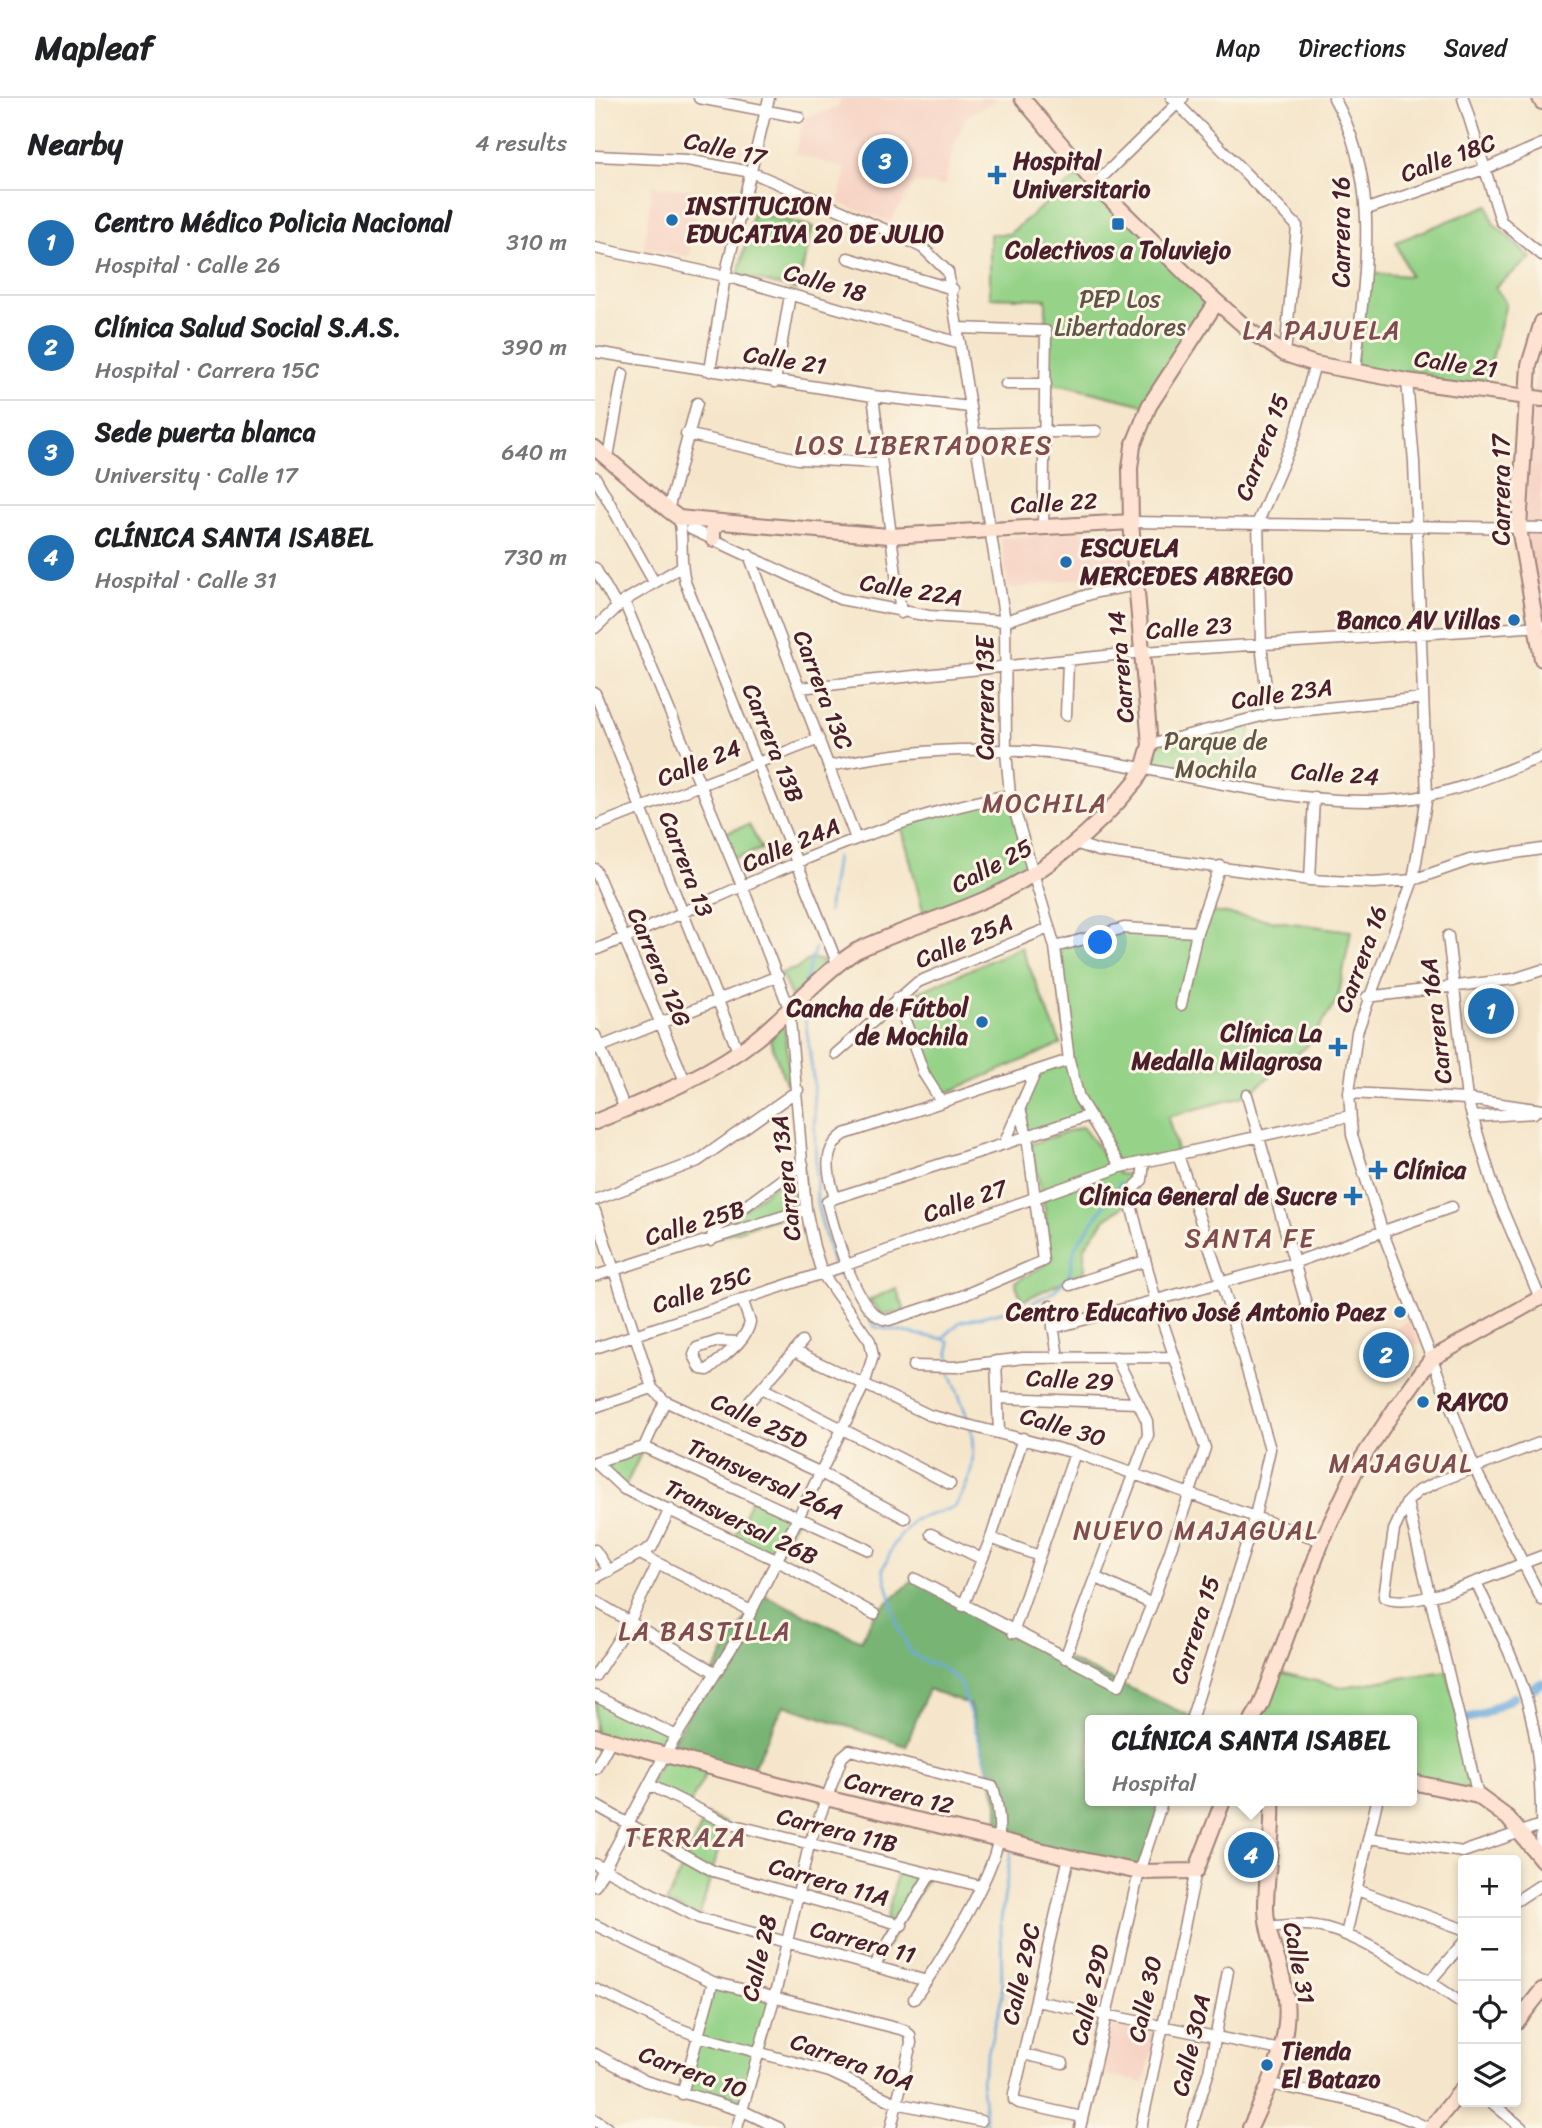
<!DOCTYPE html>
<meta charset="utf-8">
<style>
body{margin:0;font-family:Sriracha,sans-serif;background:#f6f6f6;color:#202124}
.controls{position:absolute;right:21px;bottom:21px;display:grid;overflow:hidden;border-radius:7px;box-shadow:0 4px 10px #0003}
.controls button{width:63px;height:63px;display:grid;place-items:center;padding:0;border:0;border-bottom:2px solid #e0e0e0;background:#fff;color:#202124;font:35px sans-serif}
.you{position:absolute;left:506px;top:845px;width:24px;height:24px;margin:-18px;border:5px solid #fff;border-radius:50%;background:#1a73e8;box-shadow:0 0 0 10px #1a73e833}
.badge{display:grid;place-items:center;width:46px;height:46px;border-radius:50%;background:#1f6fb2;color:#fff;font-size:23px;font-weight:700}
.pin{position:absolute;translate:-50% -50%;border:4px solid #fff;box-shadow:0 2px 7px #0006}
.popup{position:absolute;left:490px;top:1617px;width:332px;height:91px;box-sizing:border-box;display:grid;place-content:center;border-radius:7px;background:#fff;filter:drop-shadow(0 2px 5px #0005);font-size:23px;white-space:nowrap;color:#757577}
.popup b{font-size:26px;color:#202124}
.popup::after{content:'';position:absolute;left:50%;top:100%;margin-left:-14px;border:14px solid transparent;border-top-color:#fff}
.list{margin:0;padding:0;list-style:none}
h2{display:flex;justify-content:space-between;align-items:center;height:91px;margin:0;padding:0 28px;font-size:30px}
h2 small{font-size:23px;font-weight:400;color:#757577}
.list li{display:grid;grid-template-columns:46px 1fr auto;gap:21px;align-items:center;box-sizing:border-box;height:105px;padding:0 28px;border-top:2px solid #e0e0e0}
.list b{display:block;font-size:26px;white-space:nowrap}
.list p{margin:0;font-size:23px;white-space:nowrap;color:#757577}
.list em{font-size:23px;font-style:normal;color:#757577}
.icon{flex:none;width:38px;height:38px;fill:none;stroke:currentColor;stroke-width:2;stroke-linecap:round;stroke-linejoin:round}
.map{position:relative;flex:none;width:947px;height:2030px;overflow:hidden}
header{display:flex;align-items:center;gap:42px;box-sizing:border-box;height:98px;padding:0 35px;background:#fff;border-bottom:2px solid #e0e0e0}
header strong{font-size:33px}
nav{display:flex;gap:38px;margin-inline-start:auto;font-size:24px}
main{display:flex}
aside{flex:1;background:#fff}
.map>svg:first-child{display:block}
.built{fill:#f6d2c3}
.green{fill:#96d389;stroke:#70795a;stroke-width:2}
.forest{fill:#78b575;stroke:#616a50;stroke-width:2}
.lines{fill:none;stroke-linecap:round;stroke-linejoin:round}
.stream{stroke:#6caade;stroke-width:2.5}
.canal{stroke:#6caade;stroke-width:9}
.street-casing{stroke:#a0827b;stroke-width:13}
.secondary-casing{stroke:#a0827b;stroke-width:18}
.street{stroke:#fff;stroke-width:10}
.secondary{stroke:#fee3d2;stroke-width:14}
.poi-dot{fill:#1f6fb2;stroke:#fcf5e5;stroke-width:2.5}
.labels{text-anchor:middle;stroke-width:6;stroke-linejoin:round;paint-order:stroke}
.street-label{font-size:24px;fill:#4a1f2b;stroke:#fcf5e5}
.poi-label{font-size:24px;font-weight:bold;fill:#4a1f2b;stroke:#fcf5e5;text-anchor:start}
.park-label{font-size:24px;fill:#615547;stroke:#fcf5e5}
.neighbourhood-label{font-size:26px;letter-spacing:2px;fill:#804c4f;stroke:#fcf5e5}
</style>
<header>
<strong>Mapleaf</strong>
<nav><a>Map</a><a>Directions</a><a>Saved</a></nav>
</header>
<main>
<aside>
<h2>Nearby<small>4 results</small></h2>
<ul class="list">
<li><span class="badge">1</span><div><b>Centro Médico Policia Nacional</b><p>Hospital · Calle 26</p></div><em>310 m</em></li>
<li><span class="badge">2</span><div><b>Clínica Salud Social S.A.S.</b><p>Hospital · Carrera 15C</p></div><em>390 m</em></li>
<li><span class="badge">3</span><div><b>Sede puerta blanca</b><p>University · Calle 17</p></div><em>640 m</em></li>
<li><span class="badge">4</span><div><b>CLÍNICA SANTA ISABEL</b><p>Hospital · Calle 31</p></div><em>730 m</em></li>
</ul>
</aside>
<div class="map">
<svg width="947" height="2030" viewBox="0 0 947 2030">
<rect width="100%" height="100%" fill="#fcf5e5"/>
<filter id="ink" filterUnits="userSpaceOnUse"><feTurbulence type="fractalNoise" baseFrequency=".0143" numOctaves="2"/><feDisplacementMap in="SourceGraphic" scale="14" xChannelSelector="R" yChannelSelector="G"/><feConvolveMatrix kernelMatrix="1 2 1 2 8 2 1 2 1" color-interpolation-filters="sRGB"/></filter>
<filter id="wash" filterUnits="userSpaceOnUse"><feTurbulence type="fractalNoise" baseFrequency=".00686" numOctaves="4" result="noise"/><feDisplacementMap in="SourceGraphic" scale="28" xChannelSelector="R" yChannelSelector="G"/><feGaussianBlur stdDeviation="1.57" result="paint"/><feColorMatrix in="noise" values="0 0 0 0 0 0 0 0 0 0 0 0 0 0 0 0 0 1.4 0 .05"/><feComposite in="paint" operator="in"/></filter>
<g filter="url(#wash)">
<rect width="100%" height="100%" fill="#f5e6cb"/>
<path class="built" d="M 245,0 L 404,0 L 371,19 L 359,47 L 350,88 L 320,85 L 295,124 L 244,105 L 250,71 L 200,55 L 209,19 L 243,10 Z
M 57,88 L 107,93 L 94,159 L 49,150 Z
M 947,238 L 947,516 L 929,437 L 941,252 Z
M 531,430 L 534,482 L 503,489 L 500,478 L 413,491 L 406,440 Z
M 903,894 L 909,929 L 887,932 L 884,896 Z
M 813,1223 L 825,1245 L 782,1270 L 774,1245 Z
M 517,1928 L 561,1935 L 549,1985 L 502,1975 Z"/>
<path class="green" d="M 489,73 L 621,205 L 554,308 L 471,288 L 451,286 L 451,201 L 395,199 L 395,136 L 414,136 Z
M 893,107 L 898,125 L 936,160 L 900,189 L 911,205 L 889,293 L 760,274 L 769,175 L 815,178 L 801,144 Z
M 158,114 L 218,129 L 202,192 L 143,177 Z
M 658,619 L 645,688 L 548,671 L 555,647 Z
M 415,697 L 437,777 L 331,824 L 306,727 Z
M 154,727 L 167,751 L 139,761 L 130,735 Z
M 609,813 L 756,833 L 743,901 L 712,948 L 652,997 L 573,1019 L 583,1057 L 526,1069 L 492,1018 L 432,1038 L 425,1010 L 441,973 L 474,961 L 460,849 L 529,830 L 601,834 Z
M 426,849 L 466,946 L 349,996 L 308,901 Z
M 216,860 L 228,863 L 220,880 L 196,899 L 186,875 L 203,870 Z
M 189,923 L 195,983 L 191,986 L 175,942 Z
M 487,1029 L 524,1076 L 540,1077 L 530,1089 L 529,1108 L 510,1121 L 489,1150 L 490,1173 L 427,1203 L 420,1184 L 452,1166 L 450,1112 L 436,1046 Z
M 208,1066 L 211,1111 L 123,1139 L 121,1132 Z
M 301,1190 L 310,1213 L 288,1217 L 274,1202 Z
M 49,1349 L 29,1391 L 0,1364 Z
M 158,1397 L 203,1417 L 181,1462 L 138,1442 Z
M 679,1573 L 747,1589 L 852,1573 L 883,1701 L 817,1684 L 817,1622 L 658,1622 Z
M 0,1598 L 82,1638 L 114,1669 L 94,1708 L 55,1687 L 69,1658 L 0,1638 Z
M 111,1717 L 131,1725 L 104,1820 L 71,1805 Z
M 304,1769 L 335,1777 L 280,1867 Z
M 118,1884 L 179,1901 L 148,2013 L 87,1996 Z"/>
<path class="forest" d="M 320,1481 L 470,1560 L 597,1619 L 596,1622 L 495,1622 L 495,1703 L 568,1703 L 544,1774 L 403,1742 L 403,1705 L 374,1606 L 333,1591 L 311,1648 L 189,1607 L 153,1680 L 69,1658 L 165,1495 L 266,1543 L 279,1516 Z"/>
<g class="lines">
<path class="stream" d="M 233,814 L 241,758
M 208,890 L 220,850
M 208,904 L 218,979 L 222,1106 L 238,1167
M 241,1173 L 280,1229 L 348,1241 L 354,1244 L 354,1265
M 348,1240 L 365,1224 L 430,1208 L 458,1194 L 474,1178 L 480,1149 L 525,1085
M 354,1271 L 374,1324
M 376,1330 C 381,1364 377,1380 360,1409 L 319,1422 L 299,1446 L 288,1471 L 303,1529 L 316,1555 L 332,1565 L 347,1569 L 365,1585 L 389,1658 L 414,1710 L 417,1739
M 394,2030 L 391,2025 L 386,1982 L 407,1899 L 406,1822 L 416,1753"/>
<path class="canal" d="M 933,1593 L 947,1585
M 868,1622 L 886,1617 L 919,1599"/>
</g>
</g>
<g filter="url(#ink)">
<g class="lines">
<g class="street-casing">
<path id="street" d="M 104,0 L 204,19
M 577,0 L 702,128 L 690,256
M 739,0 C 788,87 769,178 760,274
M 868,0 L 906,123 L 947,157
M 0,58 L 92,62 L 156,74 L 305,138 L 328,150 L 353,174 L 410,523 L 411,654 L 415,697 L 460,849 L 474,962 L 484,1000 L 526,1069
M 500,86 L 588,0
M 772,111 L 892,70 L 947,46
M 0,150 L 130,178 L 365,245
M 253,160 L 358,191
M 363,230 L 451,233 L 448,427
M 0,254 L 278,298 L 375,309
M 115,273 L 130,178 L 174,0
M 812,283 L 819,364 L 832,698 L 818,782 L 762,934 L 754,995 L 757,1037 L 788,1135 L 879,1369 L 947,1502
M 180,284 L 195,197
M 411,286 L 451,286
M 278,298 L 306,515
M 91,336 L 203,361 L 285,365
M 379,336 L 501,333
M 13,359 L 28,276
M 0,379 L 59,484
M 73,412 L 102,305
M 84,420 C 89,442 84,461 90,484 L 242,865
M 536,424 L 947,430
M 96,431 L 245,501 L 334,518 L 410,523 L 502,494 L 541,487
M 154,457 L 261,741
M 0,470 L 22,509
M 0,530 L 29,503 L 86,469
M 204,590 L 548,554 L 946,528
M 0,595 L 143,953
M 674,616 L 666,546 L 663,424 L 700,337 L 720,266
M 471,617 L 473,563
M 555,647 L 674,616 L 828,600
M 235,668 C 316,650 401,647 484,659 C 588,674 728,718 831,698 C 870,691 910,672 947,659
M 0,728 L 224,641
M 480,745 L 504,753 L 715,782 L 779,785 L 818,782 L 875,762 L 947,751
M 0,771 L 90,983
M 715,782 L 719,699
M 853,838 L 872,1001 L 901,1097 L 945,1200
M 460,849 L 529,830 L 602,834
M 0,852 C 136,797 270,723 415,697
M 772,899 L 919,881 L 947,872
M 302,900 L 329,976 L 346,1003
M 586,907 L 602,834 L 625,768
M 0,937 L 30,1011
M 0,951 L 183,878
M 241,956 L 323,884 L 454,830
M 754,995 L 872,1001 L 947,1012
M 652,997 L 715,1220
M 425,1010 L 432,1038 L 448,1163 L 367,1198 L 294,1222 C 262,1223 239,1130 232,1104 L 240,1100 L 409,1046 L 489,1019 L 492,1018
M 877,1019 L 939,1015
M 409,1046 L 441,973
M 583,1057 L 627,1186 L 675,1351 L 660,1418 L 597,1619
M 240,1100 C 233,1077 226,1051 250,1036 L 474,962
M 0,1102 L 103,1063 L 203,992
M 0,1113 L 57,1290 L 70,1303 L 224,1374 L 310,1420
M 116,1143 L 119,1131 L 208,1066
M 0,1178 L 211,1111
M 475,1187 L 550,1163
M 455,1208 L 463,1259
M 458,1230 L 698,1165 L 857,1109
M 143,1244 L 123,1243 L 102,1250 L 99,1257 L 106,1271 L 113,1272 C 127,1259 152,1243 155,1224 L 147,1201
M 0,1250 L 243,1170 L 526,1069 L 755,1018
M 199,1253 L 334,1317 L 480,1355 L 727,1443
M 401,1263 L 404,1334
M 318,1268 L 360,1269 L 428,1260 L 579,1259
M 167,1290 L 355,1386
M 404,1300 L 543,1305
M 155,1303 L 207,1244
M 0,1309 L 57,1290
M 947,1344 L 845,1383 L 823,1393 L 812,1404 L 799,1432 L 789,1499 C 817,1516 916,1469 947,1458
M 49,1349 L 274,1452
M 49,1349 L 70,1303
M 0,1364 L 29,1391 L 181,1462 L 279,1516
M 0,1364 L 49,1349
M 812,1404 L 883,1698
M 336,1436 L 387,1461
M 396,1440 L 444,1458
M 0,1452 L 14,1473
M 47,1457 L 156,1513
M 0,1480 L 57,1449 L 75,1411
M 502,1480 L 557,1506
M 320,1481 L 524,1587 L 557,1506 L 610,1350 L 561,1204 L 533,1095 L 547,1082 L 549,1065
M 881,1484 C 899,1523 920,1561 932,1603 C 946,1651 947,1710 946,1760
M 0,1503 L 121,1575
M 368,1508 L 396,1440 L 428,1340
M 418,1535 L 480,1355
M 470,1560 L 553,1337 L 552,1323 L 521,1259
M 0,1578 L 34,1525 L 63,1465
M 0,1598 L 82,1638
M 0,1671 L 16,1642
M 55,1687 L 131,1725 L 385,1788
M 0,1707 L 118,1773 L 307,1827
M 774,1740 L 868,1754 L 946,1727
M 474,1759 L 419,1996 L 419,2002 L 424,2005 L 487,2019
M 0,1766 L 104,1820 L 332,1883
M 0,1788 L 69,1658 L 145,1536 L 269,1287 L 278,1258 L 275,1243 L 227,1175 L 219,1149 L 211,1111 L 194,910 L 148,790 L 29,503
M 762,1792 L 868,1831
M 921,1803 L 947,1786
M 0,1827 L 118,1884 L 309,1932 L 315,1937 L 316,1945 L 296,2030
M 673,1829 C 691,1827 708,1825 726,1829 C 764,1836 835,1883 868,1906
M 751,1837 L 782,1703
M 280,1867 L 335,1777
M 835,1883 L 868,1845
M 0,1891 L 67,1924 L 103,1938 L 235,1974 L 301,2005 L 386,2023
M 441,1903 L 686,1952
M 0,1956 L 50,1983 L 148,2013 L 184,2030
M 428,1956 L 468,1965
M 675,1986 C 729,1997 783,2005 833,2030
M 87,1996 L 118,1884
M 896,2004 L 927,2030
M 0,2022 L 12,2030
M 142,2030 L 179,1901 L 214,1747 L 247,1659 L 255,1652 L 398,1689 C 403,1706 406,1725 403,1743 C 396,1783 343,1867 319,1901
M 485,2030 L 544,1774 L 566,1707
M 546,2030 L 601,1773
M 596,2030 L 614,1973 L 633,1873"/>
</g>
<g class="secondary-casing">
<path id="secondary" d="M 427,0 L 500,86 L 596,181 L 655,233 L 690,256 L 720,266 L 812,283 L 947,301
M 945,0 L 947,4
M 947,224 L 934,267 L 924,430 L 947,561
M 0,350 L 73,412 L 84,420 L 103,422 L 294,438 L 536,424
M 118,441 L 118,431 L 123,425
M 0,1024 C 54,1001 114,978 161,941 C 196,913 223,878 261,853 C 303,833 348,820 391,801 C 449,776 501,732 541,683 L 548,671 L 555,647 L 536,424 L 535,370 L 538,348 L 554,308 L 621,205
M 657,1622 L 666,1607 L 727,1443 L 764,1365 L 802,1308 L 836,1261 L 947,1199
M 0,1638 L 231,1700 L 474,1759 L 544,1774 L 601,1773 L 628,1703
M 817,1684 L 883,1698 L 913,1720 L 947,1762
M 921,1925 L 947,1892
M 655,2030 C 675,1986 700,1937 689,1887 C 684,1861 671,1836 671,1809 C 671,1774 679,1739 677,1703
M 836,2030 L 868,1990"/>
</g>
<use href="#street" class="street"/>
<use href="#secondary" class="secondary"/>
</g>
</g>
<g class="poi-dot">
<path d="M398.5 66.5h7v7h7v7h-7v7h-7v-7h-7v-7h7z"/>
<circle cx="77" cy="122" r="7"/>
<rect x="516" y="119" width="14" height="14" rx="3.5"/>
<circle cx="471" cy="464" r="7"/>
<circle cx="919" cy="522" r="7"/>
<circle cx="387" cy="924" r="7"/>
<path d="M739.5 938.5h7v7h7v7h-7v7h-7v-7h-7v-7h7z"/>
<path d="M779.5 1061.5h7v7h7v7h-7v7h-7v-7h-7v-7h7z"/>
<path d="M754.5 1087.5h7v7h7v7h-7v7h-7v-7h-7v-7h7z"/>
<circle cx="805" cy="1214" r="7"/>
<circle cx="828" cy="1304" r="7"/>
<circle cx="672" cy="1967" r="7"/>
</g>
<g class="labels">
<g class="street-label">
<text transform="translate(130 51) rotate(13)" y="8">Calle 17</text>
<text transform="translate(853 60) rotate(-20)" y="8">Calle 18C</text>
<text transform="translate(746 134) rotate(-90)" y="8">Carrera 16</text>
<text transform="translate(230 185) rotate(16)" y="8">Calle 18</text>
<text transform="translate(190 262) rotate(9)" y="8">Calle 21</text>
<text transform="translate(861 266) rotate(8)" y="8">Calle 21</text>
<text transform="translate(667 349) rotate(-69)" y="8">Carrera 15</text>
<text transform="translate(906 392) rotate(-90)" y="8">Carrera 17</text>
<text transform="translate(459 405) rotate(-3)" y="8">Calle 22</text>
<text transform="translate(316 492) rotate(9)" y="8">Calle 22A</text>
<text transform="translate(594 530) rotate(-4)" y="8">Calle 23</text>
<text transform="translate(526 569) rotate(-95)" y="8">Carrera 14</text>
<text transform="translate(228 592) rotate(69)" y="8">Carrera 13C</text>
<text transform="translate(687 596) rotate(-8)" y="8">Calle 23A</text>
<text transform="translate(390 600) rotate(-90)" y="8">Carrera 13E</text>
<text transform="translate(178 645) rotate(68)" y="8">Carrera 13B</text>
<text transform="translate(104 665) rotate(-22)" y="8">Calle 24</text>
<text transform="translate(740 676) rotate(4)" y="8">Calle 24</text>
<text transform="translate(196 747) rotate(-23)" y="8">Calle 24A</text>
<text transform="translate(91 766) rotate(69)" y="8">Carrera 13</text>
<text transform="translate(397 768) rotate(-28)" y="8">Calle 25</text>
<text transform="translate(369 843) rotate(-23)" y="8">Calle 25A</text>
<text transform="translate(766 861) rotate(-70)" y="8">Carrera 16</text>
<text transform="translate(64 869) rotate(67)" y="8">Carrera 12G</text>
<text transform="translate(841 923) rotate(-97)" y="8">Carrera 16A</text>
<text transform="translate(191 1080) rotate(-96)" y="8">Carrera 13A</text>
<text transform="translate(370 1103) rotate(-19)" y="8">Calle 27</text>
<text transform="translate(100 1125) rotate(-17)" y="8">Calle 25B</text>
<text transform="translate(107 1192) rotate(-18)" y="8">Calle 25C</text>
<text transform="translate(475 1282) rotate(3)" y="8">Calle 29</text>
<text transform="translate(164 1323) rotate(25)" y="8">Calle 25D</text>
<text transform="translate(468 1329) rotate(16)" y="8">Calle 30</text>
<text transform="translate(170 1381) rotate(24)" y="8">Transversal 26A</text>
<text transform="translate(146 1424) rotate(26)" y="8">Transversal 26B</text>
<text transform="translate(600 1532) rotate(-72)" y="8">Carrera 15</text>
<text transform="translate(304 1695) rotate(14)" y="8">Carrera 12</text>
<text transform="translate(242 1732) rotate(14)" y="8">Carrera 11B</text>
<text transform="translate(234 1784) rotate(16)" y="8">Carrera 11A</text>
<text transform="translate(268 1844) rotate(15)" y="8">Carrera 11</text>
<text transform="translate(164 1860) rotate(-77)" y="8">Calle 28</text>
<text transform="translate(704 1865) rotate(79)" y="8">Calle 31</text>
<text transform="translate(426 1876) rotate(-77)" y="8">Calle 29C</text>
<text transform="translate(495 1897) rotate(-77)" y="8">Calle 29D</text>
<text transform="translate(550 1901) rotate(-78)" y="8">Calle 30</text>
<text transform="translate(596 1947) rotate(-77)" y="8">Calle 30A</text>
<text transform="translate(257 1964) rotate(20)" y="8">Carrera 10A</text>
<text transform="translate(98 1974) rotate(20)" y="8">Carrera 10</text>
</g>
<g class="poi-label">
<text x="418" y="71">Hospital<tspan x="418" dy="28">Universitario</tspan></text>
<text x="91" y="116">INSTITUCION<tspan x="91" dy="28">EDUCATIVA 20 DE JULIO</tspan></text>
<text x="523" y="160" text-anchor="middle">Colectivos a Toluviejo</text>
<text x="485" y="458">ESCUELA<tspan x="485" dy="28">MERCEDES ABREGO</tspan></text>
<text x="905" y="530" text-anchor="end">Banco AV Villas</text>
<text x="373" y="918" text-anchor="end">Cancha de Fútbol<tspan x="373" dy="28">de Mochila</tspan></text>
<text x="727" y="943" text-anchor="end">Clínica La<tspan x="727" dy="28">Medalla Milagrosa</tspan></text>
<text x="799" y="1080">Clínica</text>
<text x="742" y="1106" text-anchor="end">Clínica General de Sucre</text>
<text x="791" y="1222" text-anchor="end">Centro Educativo José Antonio Paez</text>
<text x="842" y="1312">RAYCO</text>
<text x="686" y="1961">Tienda<tspan x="686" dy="28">El Batazo</tspan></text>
</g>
<g class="park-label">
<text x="525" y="209">PEP Los<tspan x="525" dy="28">Libertadores</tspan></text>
<text x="621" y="651">Parque de<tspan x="621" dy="28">Mochila</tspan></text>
</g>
<g class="neighbourhood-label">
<text x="727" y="241">LA PAJUELA</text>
<text x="329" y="356">LOS LIBERTADORES</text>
<text x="450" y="714">MOCHILA</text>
<text x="655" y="1149">SANTA FE</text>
<text x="806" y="1374">MAJAGUAL</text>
<text x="601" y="1441">NUEVO MAJAGUAL</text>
<text x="110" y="1542">LA BASTILLA</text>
<text x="91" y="1748">TERRAZA</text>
</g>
</g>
</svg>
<div class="controls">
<button>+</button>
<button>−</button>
<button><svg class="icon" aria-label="locate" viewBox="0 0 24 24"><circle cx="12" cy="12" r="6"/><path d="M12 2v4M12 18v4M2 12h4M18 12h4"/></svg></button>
<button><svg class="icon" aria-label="layers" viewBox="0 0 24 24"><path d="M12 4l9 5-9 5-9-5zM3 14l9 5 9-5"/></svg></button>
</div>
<div class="you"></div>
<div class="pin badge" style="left:896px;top:913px">1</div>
<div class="pin badge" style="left:791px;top:1257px">2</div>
<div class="pin badge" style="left:290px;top:63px">3</div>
<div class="pin badge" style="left:656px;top:1757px">4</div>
<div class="popup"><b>CLÍNICA SANTA ISABEL</b>Hospital</div>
</div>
</main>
